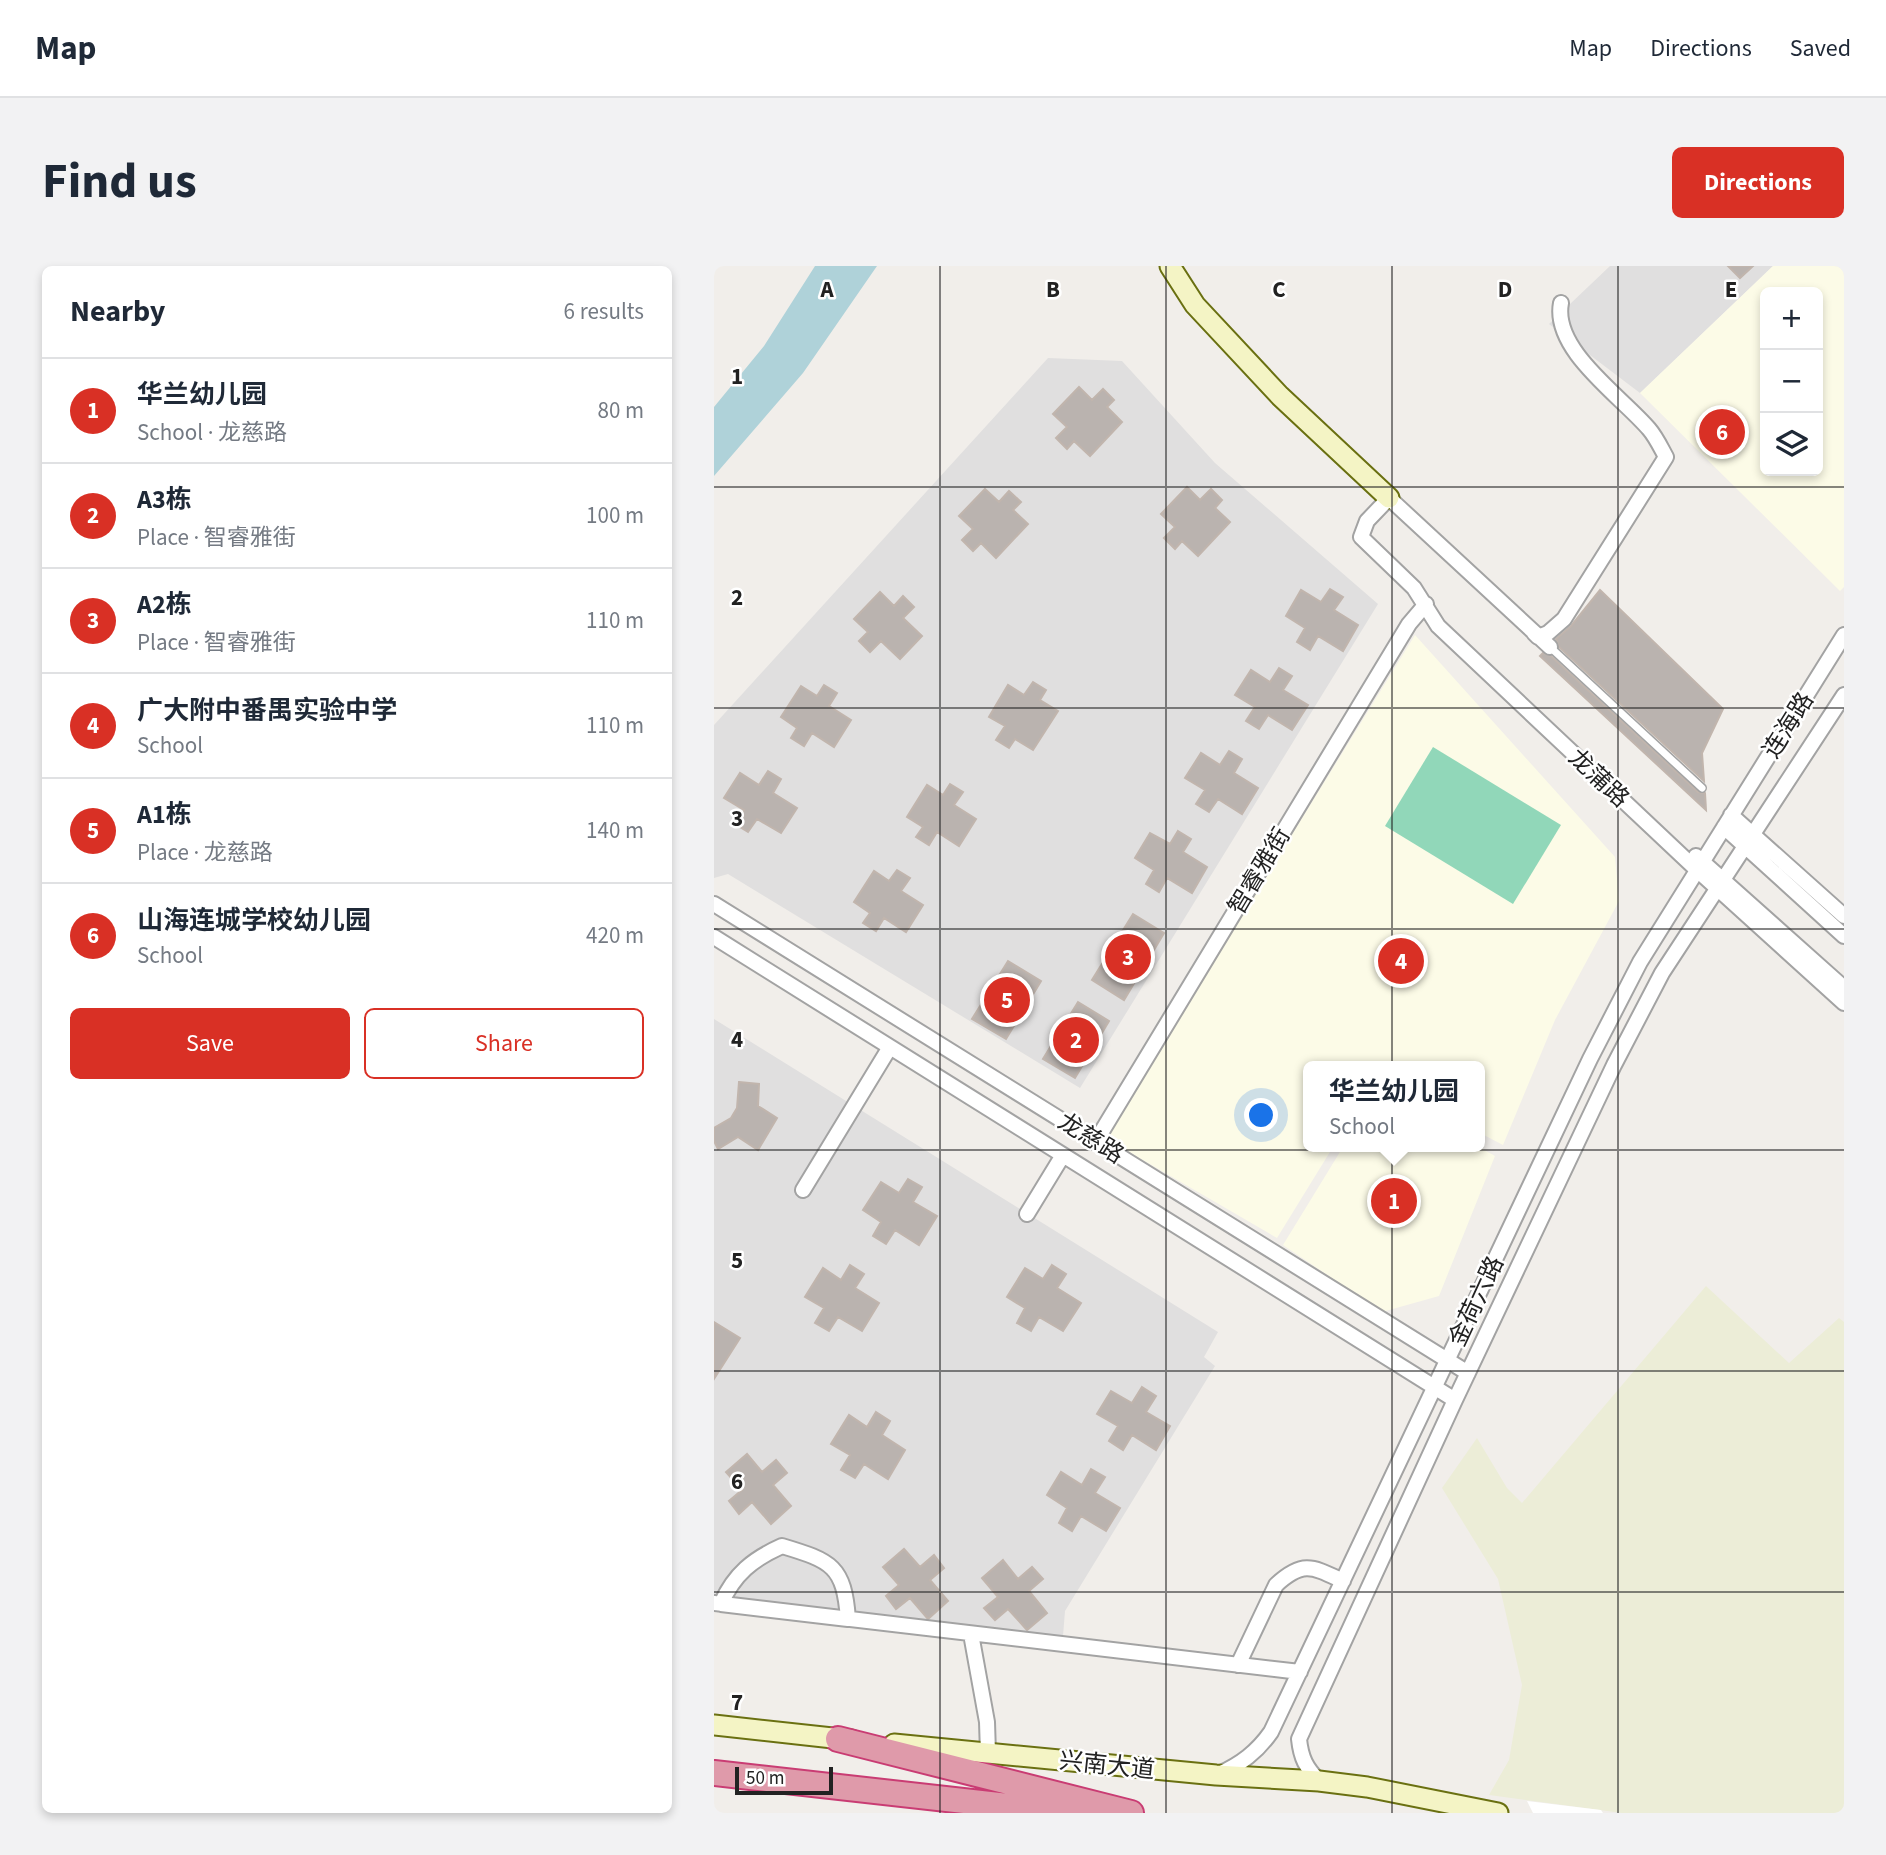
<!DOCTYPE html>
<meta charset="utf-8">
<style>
body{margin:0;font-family:"Source Sans 3","Noto Sans SC",sans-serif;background:#f2f2f3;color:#1f2937}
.controls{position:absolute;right:21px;top:21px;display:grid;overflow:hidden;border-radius:10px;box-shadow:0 4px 10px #0003}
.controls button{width:63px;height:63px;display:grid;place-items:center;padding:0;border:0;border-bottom:2px solid #e0e1e3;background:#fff;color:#1f2937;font:35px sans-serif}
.scale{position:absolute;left:21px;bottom:18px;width:98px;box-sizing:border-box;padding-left:7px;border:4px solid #222;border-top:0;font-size:19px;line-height:24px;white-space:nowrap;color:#222;-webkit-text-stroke:5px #fff;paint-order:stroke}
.you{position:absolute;left:548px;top:850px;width:24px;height:24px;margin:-18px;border:5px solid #fff;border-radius:50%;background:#1a73e8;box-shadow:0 0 0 10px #1a73e833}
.badge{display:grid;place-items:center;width:46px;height:46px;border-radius:50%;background:#d93025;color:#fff;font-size:23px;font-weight:700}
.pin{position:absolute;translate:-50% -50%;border:4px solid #fff;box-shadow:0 2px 7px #0006}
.popup{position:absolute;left:589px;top:795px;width:182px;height:91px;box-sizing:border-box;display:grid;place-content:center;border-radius:10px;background:#fff;filter:drop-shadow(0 2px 5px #0005);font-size:23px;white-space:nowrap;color:#747a83}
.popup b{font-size:26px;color:#1f2937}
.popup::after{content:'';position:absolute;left:50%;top:100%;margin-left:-14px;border:14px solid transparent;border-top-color:#fff}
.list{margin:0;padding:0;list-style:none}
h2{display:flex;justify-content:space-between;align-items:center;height:91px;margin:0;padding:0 28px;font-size:30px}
h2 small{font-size:23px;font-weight:400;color:#747a83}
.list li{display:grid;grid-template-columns:46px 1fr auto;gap:21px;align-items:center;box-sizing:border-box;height:105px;padding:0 28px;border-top:2px solid #e0e1e3}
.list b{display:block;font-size:26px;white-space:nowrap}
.list p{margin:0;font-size:23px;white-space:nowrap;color:#747a83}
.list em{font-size:23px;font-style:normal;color:#747a83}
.actions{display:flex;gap:14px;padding:21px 28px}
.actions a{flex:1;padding:16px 0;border:2px solid #d93025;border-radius:10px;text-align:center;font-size:24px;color:#d93025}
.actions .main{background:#d93025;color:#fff}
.icon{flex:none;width:38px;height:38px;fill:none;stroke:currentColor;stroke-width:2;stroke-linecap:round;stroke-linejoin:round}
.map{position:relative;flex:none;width:1130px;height:1547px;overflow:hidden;border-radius:10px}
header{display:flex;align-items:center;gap:42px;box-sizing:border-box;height:98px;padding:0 35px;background:#fff;border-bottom:2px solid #e0e1e3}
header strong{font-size:33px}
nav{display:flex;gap:38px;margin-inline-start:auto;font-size:24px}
.intro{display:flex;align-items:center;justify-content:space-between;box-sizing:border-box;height:168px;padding:0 42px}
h1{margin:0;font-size:49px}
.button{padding:18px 32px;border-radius:10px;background:#d93025;color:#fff;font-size:24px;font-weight:700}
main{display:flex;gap:42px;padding:0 42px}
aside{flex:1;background:#fff;border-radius:10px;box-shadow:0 4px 10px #0003}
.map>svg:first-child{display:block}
.residential{fill:#e0dfdf}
.education{fill:#fcfbe7;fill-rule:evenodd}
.farmland{fill:#ecedd7}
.pitch{fill:#91d7b9}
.water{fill:#afd2d9}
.pier{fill:#fff}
.building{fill:#bab3af;stroke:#c1b5ad;stroke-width:2}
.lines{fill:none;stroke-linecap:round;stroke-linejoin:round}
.lane-casing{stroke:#a3a3a3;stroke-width:10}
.street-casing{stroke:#a3a3a3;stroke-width:18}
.secondary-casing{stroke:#6a7011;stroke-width:23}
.highway-casing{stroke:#c93c73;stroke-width:28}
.lane{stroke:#fff;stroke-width:7}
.street{stroke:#fff;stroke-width:14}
.secondary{stroke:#f4f4c5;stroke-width:19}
.highway{stroke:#df9aaa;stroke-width:24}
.grid{fill:none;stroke:#222;stroke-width:2;stroke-opacity:0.55}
.labels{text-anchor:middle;stroke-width:5;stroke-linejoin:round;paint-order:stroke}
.street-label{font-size:24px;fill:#222;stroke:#fff}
.grid-label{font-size:23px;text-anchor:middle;font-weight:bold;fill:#222;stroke:#fff;stroke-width:5;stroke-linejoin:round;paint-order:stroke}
</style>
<header>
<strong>Map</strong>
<nav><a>Map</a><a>Directions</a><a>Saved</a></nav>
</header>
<div class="intro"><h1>Find us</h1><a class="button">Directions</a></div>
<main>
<aside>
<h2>Nearby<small>6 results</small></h2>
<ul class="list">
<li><span class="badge">1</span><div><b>华兰幼儿园</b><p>School · 龙慈路</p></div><em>80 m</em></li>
<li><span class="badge">2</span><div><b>A3栋</b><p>Place · 智睿雅街</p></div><em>100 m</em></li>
<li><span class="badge">3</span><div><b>A2栋</b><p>Place · 智睿雅街</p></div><em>110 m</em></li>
<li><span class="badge">4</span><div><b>广大附中番禺实验中学</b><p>School</p></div><em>110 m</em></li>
<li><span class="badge">5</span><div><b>A1栋</b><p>Place · 龙慈路</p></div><em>140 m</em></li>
<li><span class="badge">6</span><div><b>山海连城学校幼儿园</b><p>School</p></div><em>420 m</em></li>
</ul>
<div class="actions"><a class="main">Save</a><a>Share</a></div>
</aside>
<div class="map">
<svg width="1130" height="1547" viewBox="0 0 1130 1547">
<rect width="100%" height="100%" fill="#f1eeea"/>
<path class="residential" d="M 896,0 L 1059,0 L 926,127 L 835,58 Z
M 334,92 L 408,95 L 501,197 L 664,338 L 366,822 L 14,608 L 0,612 L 0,459 Z
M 0,753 L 504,1066 L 490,1091 L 501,1100 L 351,1345 L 349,1370 L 0,1344 Z"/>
<path class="education" d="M 1059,0 L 1130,0 L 1130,321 L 1126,325 L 926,127 ZM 1051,26 L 1104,26 L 1104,205 L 1051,205 Z
M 701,369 L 901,591 L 905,635 L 841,754 L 789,879 L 766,867 L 766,800 L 594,800 L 594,881 L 619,881 L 563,972 L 391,872 Z
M 629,881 L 765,881 L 781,890 L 725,1030 L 668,1046 L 569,979 Z"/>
<path class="farmland" d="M 992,1020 L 1075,1097 L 1125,1052 L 1130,1056 L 1130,1547 L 908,1547 L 775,1529 L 795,1494 L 808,1419 L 784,1313 L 728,1222 L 763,1172 L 793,1222 L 808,1237 Z"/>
<path class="pitch" d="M 719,481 L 847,559 L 799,638 L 671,560 Z"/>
<path class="water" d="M 101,0 L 163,0 L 89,107 L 0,210 L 0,141 L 50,80 Z"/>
<path class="pier" d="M 813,1535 L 887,1544 L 889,1547 L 819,1547 Z"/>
<path class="building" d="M 1014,0 L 1039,0 L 1026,12 Z
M 365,121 L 378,134 L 389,123 L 400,134 L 393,141 L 408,156 L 376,190 L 360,175 L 353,183 L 342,172 L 353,161 L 339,148 Z
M 473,221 L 486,234 L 497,223 L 508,234 L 501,242 L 516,256 L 484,290 L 468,275 L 461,283 L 450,272 L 461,261 L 447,248 Z
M 271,223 L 285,236 L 295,225 L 307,236 L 299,244 L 314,258 L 282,292 L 267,277 L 259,285 L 248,274 L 259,263 L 245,250 Z
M 616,323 L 629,331 L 620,344 L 644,359 L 629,385 L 604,370 L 596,384 L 583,376 L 591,362 L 572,350 L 587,324 L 607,336 Z
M 886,324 L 1009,443 L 988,487 L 990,515 L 845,381 L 842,373 L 857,360 Z
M 166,326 L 180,340 L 189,330 L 200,341 L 189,352 L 208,370 L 186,393 L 167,375 L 156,386 L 145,375 L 154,366 L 140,353 Z
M 829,387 L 837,390 L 984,526 L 991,527 L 992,544 L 826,390 Z
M 565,402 L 578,410 L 569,424 L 594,439 L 578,464 L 554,449 L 545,463 L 532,455 L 541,441 L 521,429 L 537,404 L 556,416 Z
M 319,416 L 332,424 L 326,434 L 344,445 L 319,484 L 301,473 L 295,482 L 282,474 L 291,460 L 275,451 L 294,419 L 310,429 Z
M 110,419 L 123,427 L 115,440 L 137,454 L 120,481 L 98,467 L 90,480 L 77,472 L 83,462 L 67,451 L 87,420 L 103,430 Z
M 515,485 L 528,493 L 520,507 L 544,522 L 528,548 L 504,533 L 495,546 L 482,538 L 491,524 L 471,512 L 487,487 L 506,499 Z
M 54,505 L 67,513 L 59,527 L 83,542 L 67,567 L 43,553 L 34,566 L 21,558 L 30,544 L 10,532 L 26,507 L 45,519 Z
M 236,518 L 249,526 L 240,539 L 262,553 L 245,580 L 223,566 L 215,579 L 202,571 L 209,561 L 193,551 L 213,519 L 229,529 Z
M 464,565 L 477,573 L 469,586 L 493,601 L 478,627 L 453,612 L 445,626 L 432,618 L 440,604 L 421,592 L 436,567 L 456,578 Z
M 183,604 L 196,612 L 187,625 L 209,639 L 192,666 L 170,652 L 162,665 L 149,657 L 156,647 L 140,636 L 160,605 L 175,615 Z
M 419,648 L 450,667 L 410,734 L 378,714 Z
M 294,695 L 327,715 L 292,773 L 258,753 Z
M 364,736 L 395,755 L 361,812 L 329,793 Z
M 25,816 L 45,818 L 44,840 L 63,852 L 44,884 L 24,871 L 4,883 L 0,875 L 0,862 L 17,852 L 23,842 Z
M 194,913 L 208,921 L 199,936 L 223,950 L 205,979 L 181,964 L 172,978 L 159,970 L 167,956 L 149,944 L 167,916 L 185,927 Z
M 136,999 L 150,1008 L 141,1022 L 165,1037 L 148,1065 L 124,1051 L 115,1065 L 101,1057 L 110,1042 L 91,1031 L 109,1002 L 127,1014 Z
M 338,999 L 352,1008 L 343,1022 L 367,1037 L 349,1065 L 325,1051 L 317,1065 L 303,1057 L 311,1042 L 293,1031 L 311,1002 L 329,1013 Z
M 0,1056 L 26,1072 L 0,1113 Z
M 428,1121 L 442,1130 L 432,1146 L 456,1160 L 442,1184 L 418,1169 L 409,1184 L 395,1175 L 404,1160 L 383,1148 L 397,1125 L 418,1137 Z
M 162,1146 L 176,1155 L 168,1169 L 191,1184 L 174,1213 L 150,1198 L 141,1212 L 127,1204 L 136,1189 L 117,1178 L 135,1149 L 153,1161 Z
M 33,1188 L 48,1206 L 62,1194 L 73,1207 L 59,1219 L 77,1240 L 57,1258 L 38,1236 L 25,1248 L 15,1235 L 28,1224 L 12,1206 Z
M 377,1203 L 391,1211 L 381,1227 L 406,1242 L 392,1265 L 367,1250 L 358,1265 L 345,1257 L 353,1242 L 333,1229 L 347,1206 L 368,1219 Z
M 190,1283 L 206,1301 L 220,1289 L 230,1302 L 216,1314 L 234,1335 L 214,1353 L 196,1332 L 182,1343 L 172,1330 L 185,1319 L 169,1301 Z
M 289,1294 L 304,1313 L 318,1301 L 329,1313 L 315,1325 L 333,1347 L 313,1364 L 294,1343 L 281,1354 L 270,1342 L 284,1331 L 268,1312 Z"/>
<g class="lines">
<g class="lane-casing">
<path id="lane" d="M 836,381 L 988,522"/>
</g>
<g class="street-casing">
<path id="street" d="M 820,367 L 824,371 L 834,367 L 850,353 L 952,191 C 947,182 942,171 935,163 C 907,130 838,84 847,37
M 836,381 L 675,232 L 653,255 L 647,271 L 700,322 L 724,360 L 983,604 L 1130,737
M 1017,549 L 1130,650
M 1010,561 L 1130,670
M 982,590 L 1130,722
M 0,638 L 754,1107
M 0,671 L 741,1134
M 382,875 L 695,358 L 712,338
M 89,924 L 176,781
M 313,948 L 349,889
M 68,1280 C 118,1295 130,1300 134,1353 L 7,1338 C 20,1308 39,1293 68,1280 Z
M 0,1337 L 586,1406
M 257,1368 L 273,1456 L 274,1487
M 524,1399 L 562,1319 C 589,1294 599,1301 629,1315
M 505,1508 C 527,1498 543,1486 557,1466 L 876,793 L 926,696 L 1130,369
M 605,1515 C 592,1502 587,1492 585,1473 L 741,1134 L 900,799 L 948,707 L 1130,429"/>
</g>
<g class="secondary-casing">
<path id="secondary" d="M 456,0 L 481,39 L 566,130 L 675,232
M 0,1459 L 137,1474
M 180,1478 L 502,1509 L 605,1515 L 653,1521 L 784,1547"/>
</g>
<g class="highway-casing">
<path id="highway" d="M 124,1473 L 417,1547
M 0,1507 L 357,1547"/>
</g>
<use href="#lane" class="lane"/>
<use href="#street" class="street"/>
<use href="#secondary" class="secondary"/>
<use href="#highway" class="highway"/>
</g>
<path class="grid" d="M 226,0 L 226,1547M 452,0 L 452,1547M 678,0 L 678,1547M 904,0 L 904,1547M 0,221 L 1130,221M 0,442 L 1130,442M 0,663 L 1130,663M 0,884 L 1130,884M 0,1105 L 1130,1105M 0,1326 L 1130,1326"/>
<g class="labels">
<g class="street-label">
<text transform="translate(1074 459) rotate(-58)" y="8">连海路</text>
<text transform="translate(885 512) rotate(43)" y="8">龙蒲路</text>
<text transform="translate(545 605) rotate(-59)" y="8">智睿雅街</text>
<text transform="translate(377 872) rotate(32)" y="8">龙慈路</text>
<text transform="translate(762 1035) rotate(-65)" y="8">金荷六路</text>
<text transform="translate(393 1499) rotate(6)" y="8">兴南大道</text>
</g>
</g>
<g class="grid-label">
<text x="113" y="31">A</text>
<text x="339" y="31">B</text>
<text x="565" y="31">C</text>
<text x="791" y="31">D</text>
<text x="1017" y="31">E</text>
<text x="23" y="118">1</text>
<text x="23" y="339">2</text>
<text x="23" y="560">3</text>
<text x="23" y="781">4</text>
<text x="23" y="1002">5</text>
<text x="23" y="1223">6</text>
<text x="23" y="1444">7</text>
</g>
</svg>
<div class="controls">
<button>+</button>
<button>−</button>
<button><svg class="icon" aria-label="layers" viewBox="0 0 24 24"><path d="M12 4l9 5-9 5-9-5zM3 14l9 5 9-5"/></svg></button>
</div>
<div class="scale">50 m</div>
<div class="you"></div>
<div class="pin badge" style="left:680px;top:935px">1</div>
<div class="popup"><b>华兰幼儿园</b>School</div>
<div class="pin badge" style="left:362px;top:774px">2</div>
<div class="pin badge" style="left:414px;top:691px">3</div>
<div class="pin badge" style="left:687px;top:695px">4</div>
<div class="pin badge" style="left:293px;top:734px">5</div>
<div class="pin badge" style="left:1008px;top:166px">6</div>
</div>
</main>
